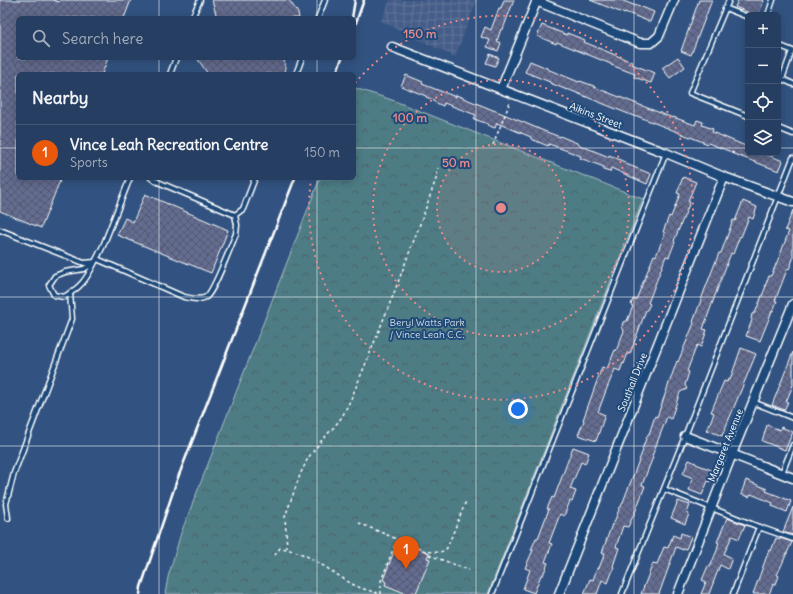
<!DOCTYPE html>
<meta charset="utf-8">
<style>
body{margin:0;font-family:Delius,sans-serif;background:#2e4567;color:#f1f3f6}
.controls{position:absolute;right:12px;top:12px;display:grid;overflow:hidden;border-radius:6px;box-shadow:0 2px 10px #0003}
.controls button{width:36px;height:36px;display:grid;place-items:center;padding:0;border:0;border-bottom:1px solid #425776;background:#263e61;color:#f1f3f6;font:20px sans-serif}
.you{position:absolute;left:518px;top:409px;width:14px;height:14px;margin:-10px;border:3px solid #fff;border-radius:50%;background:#1a73e8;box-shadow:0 0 0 6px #1a73e833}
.badge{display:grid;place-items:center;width:26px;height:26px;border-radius:50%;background:#ea580c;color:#fff;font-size:13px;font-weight:700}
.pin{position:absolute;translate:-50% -33px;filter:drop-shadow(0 1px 2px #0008)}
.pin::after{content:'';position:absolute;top:21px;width:14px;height:12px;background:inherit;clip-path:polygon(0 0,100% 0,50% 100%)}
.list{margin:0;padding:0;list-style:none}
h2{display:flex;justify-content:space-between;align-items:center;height:52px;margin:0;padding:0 16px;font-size:17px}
h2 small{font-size:13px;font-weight:400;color:#a4aebd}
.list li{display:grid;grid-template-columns:26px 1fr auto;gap:12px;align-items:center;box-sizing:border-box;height:56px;padding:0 16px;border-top:1px solid #425776}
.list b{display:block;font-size:15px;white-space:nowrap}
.list p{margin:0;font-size:13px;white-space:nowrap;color:#a4aebd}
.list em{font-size:13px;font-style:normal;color:#a4aebd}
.icon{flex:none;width:22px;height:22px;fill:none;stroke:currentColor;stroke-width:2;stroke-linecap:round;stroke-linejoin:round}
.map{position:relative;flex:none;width:793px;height:594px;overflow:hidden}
.search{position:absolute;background:#263e61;box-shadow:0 2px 10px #0003;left:16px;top:16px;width:340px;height:44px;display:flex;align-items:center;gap:10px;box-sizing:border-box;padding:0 14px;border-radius:6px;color:#a4aebd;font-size:15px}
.panel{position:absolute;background:#263e61;box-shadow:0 2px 10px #0003;left:16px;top:72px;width:340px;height:108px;border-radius:6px}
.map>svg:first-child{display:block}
.industrial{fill:url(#industrial-grid)}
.forest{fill:url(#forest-crowns);stroke:#a6bec2}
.building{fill:url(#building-cross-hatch);stroke:#fff}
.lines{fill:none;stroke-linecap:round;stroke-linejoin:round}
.service-casing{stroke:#fff;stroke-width:7}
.minor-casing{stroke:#fff;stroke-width:11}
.path{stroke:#fff;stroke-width:1.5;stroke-dasharray:3 3;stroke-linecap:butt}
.service{stroke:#1f4a7a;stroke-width:4}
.minor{stroke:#1f4a7a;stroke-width:8}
.rail{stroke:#fff;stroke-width:2.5}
.grid{fill:none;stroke:#fff;stroke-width:1;stroke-opacity:0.55}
.ring{fill:none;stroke:#e88989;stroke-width:2;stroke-dasharray:2 4}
.labels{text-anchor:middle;stroke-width:4;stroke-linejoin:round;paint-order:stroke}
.street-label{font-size:10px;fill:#fff;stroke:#1f4a7a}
.park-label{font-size:10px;fill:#d3dee0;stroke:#1f4a7a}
.centre{fill:#e88989;stroke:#1f4a7a;stroke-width:2}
.ring-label{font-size:12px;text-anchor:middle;font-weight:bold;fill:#e88989;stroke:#1f4a7a;stroke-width:4;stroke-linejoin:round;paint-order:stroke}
</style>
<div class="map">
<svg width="793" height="594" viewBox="0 0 793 594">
<defs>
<pattern id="industrial-grid" width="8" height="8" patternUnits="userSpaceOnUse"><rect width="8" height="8" fill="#455d88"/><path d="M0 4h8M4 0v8" fill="none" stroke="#61759a"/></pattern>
<pattern id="forest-crowns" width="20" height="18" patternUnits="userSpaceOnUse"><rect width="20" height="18" fill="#4e7c85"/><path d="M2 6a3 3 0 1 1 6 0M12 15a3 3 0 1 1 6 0" fill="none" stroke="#4d6468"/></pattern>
<pattern id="building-cross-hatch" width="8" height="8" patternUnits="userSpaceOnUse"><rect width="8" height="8" fill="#636c92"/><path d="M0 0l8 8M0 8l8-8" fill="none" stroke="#555968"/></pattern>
</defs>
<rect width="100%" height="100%" fill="#325381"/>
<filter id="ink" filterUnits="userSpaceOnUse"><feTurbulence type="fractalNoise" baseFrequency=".025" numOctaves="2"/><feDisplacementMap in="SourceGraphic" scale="8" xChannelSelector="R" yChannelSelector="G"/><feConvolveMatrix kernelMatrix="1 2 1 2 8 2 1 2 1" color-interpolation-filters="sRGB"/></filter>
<g filter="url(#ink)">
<path class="industrial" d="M 390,0 L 477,0 L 455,57 L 381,21 Z"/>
<path class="forest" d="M 355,88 L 392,100 L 643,199 L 488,594 L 165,594 L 168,577 L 181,533 L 320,178 L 354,178 L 354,91 Z"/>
<path class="building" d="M 0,0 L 53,0 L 59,2 L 60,0 L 131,0 L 124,18 L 18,18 L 18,58 L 108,58 L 102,74 L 18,74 L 18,178 L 61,178 L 41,228 L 0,211 Z
M 212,0 L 289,0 L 298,13 L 299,18 L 217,18 Z
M 504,0 L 514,0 L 503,29 L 501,29 L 497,41 L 501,43 L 498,51 L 487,47 L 490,40 L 481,37 L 485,27 L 491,30 L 499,8 L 501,8 Z
M 590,0 L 621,0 L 636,6 L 637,5 L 654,12 L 650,22 L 625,12 L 625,14 Z
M 699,0 L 712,0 L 691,55 L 681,51 Z
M 738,0 L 764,0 L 758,15 L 755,15 L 735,7 Z
M 542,25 L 567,35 L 567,33 L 585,40 L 584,42 L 632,62 L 631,64 L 655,73 L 651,83 L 634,77 L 635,74 L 611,65 L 611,64 L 557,42 L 556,44 L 537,36 Z
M 490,54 L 499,58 L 495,66 L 486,63 Z
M 678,57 L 685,67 L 670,78 L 662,68 Z
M 197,58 L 284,58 L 285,67 L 284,74 L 208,74 Z
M 530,61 L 547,68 L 547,69 L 579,82 L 580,81 L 594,86 L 594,87 L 673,118 L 673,117 L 695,125 L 697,120 L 703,122 L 702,125 L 713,129 L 712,132 L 748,147 L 748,153 L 763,153 L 783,161 L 779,171 L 731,153 L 734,153 L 708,143 L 708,144 L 637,116 L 636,117 L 567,89 L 567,90 L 550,83 L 550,82 L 525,72 Z
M 406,75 L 423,82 L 422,84 L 456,97 L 456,95 L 493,110 L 501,113 L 544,131 L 560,137 L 560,136 L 577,143 L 577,144 L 609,157 L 609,155 L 627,163 L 626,164 L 651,174 L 647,184 L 611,168 L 610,172 L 603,170 L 604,167 L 580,158 L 581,156 L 549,144 L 548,146 L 531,139 L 531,137 L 497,123 L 495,128 L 487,125 L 488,124 L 474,119 L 476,115 L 444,103 L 443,106 L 434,102 L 434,100 L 426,97 L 426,96 L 401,86 Z
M 683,177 L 696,182 L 688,201 L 690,202 L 674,241 L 675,242 L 669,257 L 666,256 L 648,303 L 650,304 L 647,310 L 646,310 L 630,354 L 628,353 L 624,364 L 623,363 L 620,371 L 615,369 L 607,388 L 598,412 L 605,415 L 596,441 L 578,435 L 584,421 L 583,420 L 602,367 L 607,369 L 615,350 L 616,351 L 624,331 L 622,326 L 623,322 L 627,321 L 633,306 L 631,305 L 633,299 L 636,300 L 654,255 L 656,256 L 665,233 L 663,232 L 669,216 L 671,217 L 680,194 L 677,193 Z
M 145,194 L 228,230 L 211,273 L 117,235 L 125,218 L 133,222 Z
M 743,201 L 757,207 L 753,219 L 749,217 L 741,237 L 740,236 L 733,254 L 731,253 L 717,290 L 703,329 L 707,330 L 701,347 L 697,345 L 687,371 L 689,372 L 685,385 L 687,389 L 680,392 L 671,419 L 667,417 L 660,435 L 652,456 L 653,457 L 642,485 L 645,486 L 636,510 L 628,527 L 623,526 L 616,547 L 619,548 L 613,566 L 614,567 L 608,583 L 602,580 L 597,594 L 584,594 L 590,579 L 593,580 L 597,568 L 599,568 L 605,553 L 602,553 L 612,524 L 613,525 L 620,507 L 621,507 L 643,450 L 642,449 L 648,434 L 649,434 L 655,416 L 657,417 L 677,361 L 678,362 L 694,323 L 693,322 L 705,289 L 719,253 L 721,253 L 733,220 L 735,221 Z
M 793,210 L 793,259 L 789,269 L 788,268 L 785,275 L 775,301 L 777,301 L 773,311 L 772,311 L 760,341 L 746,336 L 752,320 L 751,318 L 752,314 L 755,313 L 766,286 L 765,286 L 769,276 L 771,276 L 780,255 L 789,231 L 785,230 Z
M 741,348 L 756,354 L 722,436 L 707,430 L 714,413 L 711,412 L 724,381 L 727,382 L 728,379 L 730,380 Z
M 793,352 L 793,385 L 786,402 L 788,402 L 784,410 L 772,405 Z
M 767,425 L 780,430 L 781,427 L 793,432 L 785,450 L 762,441 Z
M 573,447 L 589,453 L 585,464 L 581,462 L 570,489 L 576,491 L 572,502 L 570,501 L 564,516 L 560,514 L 549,543 L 552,544 L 545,562 L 548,563 L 543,575 L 541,575 L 534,593 L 523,589 L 530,570 L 525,568 L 533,550 L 531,550 L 536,538 L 538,538 L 549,509 L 547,509 L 552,497 L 554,498 Z
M 689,460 L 696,463 L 696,464 L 714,471 L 710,482 L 708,481 L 702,495 L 689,490 L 693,478 L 683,474 Z
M 746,480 L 767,489 L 766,491 L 791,501 L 787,512 L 772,506 L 773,503 L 751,494 L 749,497 L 741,494 Z
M 678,501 L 690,505 L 687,513 L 689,514 L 685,524 L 671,518 Z
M 793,507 L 793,535 L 783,532 Z
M 727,518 L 745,525 L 739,539 L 732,536 L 724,554 L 732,558 L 728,569 L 720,565 L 709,594 L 701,594 L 706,582 L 702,580 L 708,566 L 710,567 L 718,548 L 717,548 L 719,543 L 717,542 Z
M 681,533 L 691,537 L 686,549 L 684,548 L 683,550 L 676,547 L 659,594 L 641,594 L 653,563 L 657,564 L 664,547 L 668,548 L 673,535 L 680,538 Z
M 776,538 L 780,540 L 780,538 L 792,542 L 777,575 L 779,576 L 776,584 L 774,583 L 769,594 L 753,594 L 769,550 L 771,551 Z
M 403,542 L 429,553 L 427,558 L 430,559 L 416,593 L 413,592 L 412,594 L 407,594 L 385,585 L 386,582 L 383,580 L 396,546 L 401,548 Z"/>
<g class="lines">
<g class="service-casing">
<path id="service" d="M 729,0 L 690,93 L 748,116
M 725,8 L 748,17
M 768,15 L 773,0
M 192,18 L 200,0
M 318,18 L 325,0
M 778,45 L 793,51
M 792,51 L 782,79 L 793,84
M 170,74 L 176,58
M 296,74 L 302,58
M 778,128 L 793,134
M 151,178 L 158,182 L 235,215 L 243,209 L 255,178
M 0,230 L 84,263 L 95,262 L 103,246 L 130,178
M 97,259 L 184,297 C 191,298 199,301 206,297 C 214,292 231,245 236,234 L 237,225 L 235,215
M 95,262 C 86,280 81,287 64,297 L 54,295 L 49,285 L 55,276 L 65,272 L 84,269 Z
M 753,402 L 793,418
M 782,473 L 793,445
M 664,489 L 759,527
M 8,518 L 6,504 L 14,473 L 72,319 L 70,293
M 492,594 L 666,153
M 622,594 L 685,436 L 793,158
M 733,594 L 759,527 L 793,539"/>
</g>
<g class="minor-casing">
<path id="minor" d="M 536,1 L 640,43 L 651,43 L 659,36 L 674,0
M 392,47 L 666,153 L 724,177 L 793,202
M 501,89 L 537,0
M 685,436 L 793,478
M 559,594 L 724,177
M 678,594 L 736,444 L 793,304"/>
</g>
<path class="path" d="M 493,145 L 510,102
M 359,523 L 399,540 L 400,541
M 287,548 L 285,517 L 300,475 L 308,458 L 322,440 L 334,427 L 342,417 L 351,399 L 368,358 L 394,293 L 423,216 L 430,196 L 436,179 L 438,168
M 275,555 L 280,548 C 308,551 330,572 354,585 C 362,589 372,591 380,594
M 429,555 L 469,570
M 381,594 L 381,581 L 395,544 L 399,544 L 400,541 C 412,546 437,559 447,548 L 466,501"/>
<use href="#service" class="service"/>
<use href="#minor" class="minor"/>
<path class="rail" d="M 352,18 L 355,0
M 354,28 L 364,0
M 336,74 L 342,58
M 140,594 L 141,587 L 177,480 L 295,178"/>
</g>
</g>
<path class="grid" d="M 159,0 L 159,18M 317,0 L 317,18M 476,0 L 476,594M 634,0 L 634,594M 159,58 L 159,74M 317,58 L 317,74M 0,148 L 18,148M 354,148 L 748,148M 778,148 L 793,148M 159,178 L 159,594M 317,178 L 317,594M 0,297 L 793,297M 0,446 L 793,446"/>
<circle cx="501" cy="208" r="64" fill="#e88989" fill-opacity=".12"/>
<g class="ring">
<circle cx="501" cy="208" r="64"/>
<circle cx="501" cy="208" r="128"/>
<path d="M355 83A192 192 0 1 1 311 180"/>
</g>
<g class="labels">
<g class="street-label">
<text transform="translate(596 115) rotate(21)" y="4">Aikins Street</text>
<text transform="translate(632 382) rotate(-68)" y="4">Southall Drive</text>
<text transform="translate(725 445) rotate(-68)" y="4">Margaret Avenue</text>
</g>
<g class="park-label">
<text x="427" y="326">Beryl Watts Park<tspan x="427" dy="12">/ Vince Leah C.C.</tspan></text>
</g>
</g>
<circle cx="501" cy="208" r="6" class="centre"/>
<g class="ring-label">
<text x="420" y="38">150 m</text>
<text x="410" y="122">100 m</text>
<text x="456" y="167">50 m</text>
</g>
</svg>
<div class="controls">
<button>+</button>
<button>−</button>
<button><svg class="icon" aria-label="locate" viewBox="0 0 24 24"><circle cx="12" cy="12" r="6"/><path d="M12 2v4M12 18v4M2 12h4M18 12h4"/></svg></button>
<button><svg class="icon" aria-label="layers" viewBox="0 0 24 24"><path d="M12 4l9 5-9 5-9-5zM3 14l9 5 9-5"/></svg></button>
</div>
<div class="you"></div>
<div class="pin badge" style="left:406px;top:569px">1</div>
<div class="search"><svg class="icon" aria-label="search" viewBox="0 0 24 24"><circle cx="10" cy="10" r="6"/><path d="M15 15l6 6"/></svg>Search here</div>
<section class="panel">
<h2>Nearby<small></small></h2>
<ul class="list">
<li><span class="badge">1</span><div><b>Vince Leah Recreation Centre</b><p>Sports</p></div><em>150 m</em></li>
</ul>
</section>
</div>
